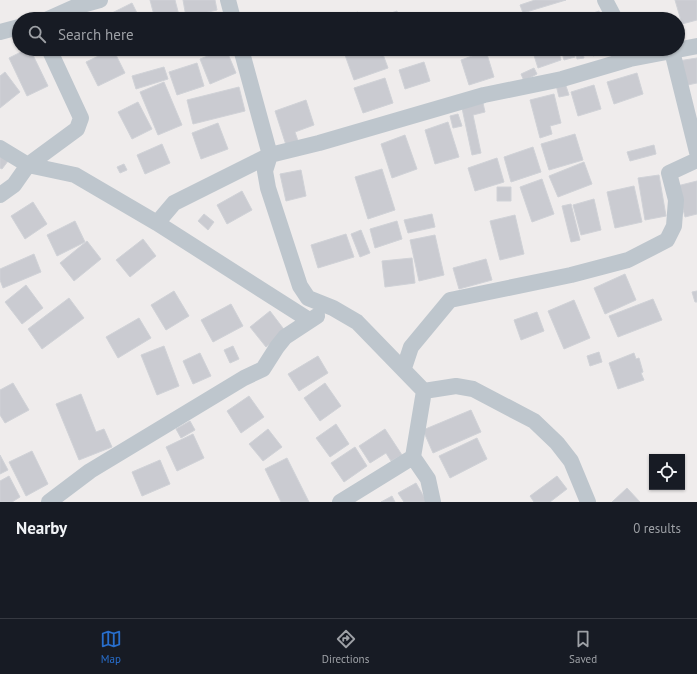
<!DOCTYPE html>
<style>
body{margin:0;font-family:"PT Sans",sans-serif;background:#242831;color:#f1f3f6}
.controls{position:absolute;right:12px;bottom:12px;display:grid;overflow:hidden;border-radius:0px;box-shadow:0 1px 3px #0004}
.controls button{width:36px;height:36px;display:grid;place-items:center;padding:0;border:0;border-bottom:1px solid #363941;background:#171b24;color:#f1f3f6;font:20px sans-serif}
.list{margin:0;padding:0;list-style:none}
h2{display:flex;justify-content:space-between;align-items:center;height:52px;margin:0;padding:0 16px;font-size:17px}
h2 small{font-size:13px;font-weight:400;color:#9ea1a6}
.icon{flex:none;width:22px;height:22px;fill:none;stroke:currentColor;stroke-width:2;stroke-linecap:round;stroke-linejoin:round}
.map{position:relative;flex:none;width:697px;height:502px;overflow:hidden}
.search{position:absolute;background:#171b24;box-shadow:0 1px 3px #0004;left:12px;right:12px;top:12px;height:44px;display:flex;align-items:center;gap:10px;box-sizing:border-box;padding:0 14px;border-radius:22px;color:#9ea1a6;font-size:15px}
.sheet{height:116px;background:#171b24}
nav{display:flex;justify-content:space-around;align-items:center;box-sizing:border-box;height:56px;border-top:1px solid #363941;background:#171b24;font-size:11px;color:#9ea1a6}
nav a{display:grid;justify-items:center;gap:2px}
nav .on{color:#286ecc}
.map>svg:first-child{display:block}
.building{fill:#cacbd1;stroke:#d0d2d7}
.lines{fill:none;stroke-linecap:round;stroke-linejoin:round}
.minor{stroke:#bec6cd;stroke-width:16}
</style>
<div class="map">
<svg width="697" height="502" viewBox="0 0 697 502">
<rect width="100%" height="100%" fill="#efecec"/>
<path class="building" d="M 150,0 L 175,0 L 180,19 L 155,19 Z
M 183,0 L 215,0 L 217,10 L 186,17 Z
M 535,0 L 566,0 L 523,13 L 520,5 Z
M 675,0 L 697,0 L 697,20 L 682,24 Z
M 132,3 L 140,19 L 113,19 L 110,14 Z
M 397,11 L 399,19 L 377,19 L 377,18 Z
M 599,11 L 602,19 L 580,19 L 579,18 Z
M 358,12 L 361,19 L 334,19 Z
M 215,14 L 216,19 L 200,19 Z
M 27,49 L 30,49 L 48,86 L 27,96 L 9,58 Z
M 113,49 L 125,73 L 98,86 L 86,62 Z
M 226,49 L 236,73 L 210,84 L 200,59 Z
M 363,49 L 381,49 L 388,68 L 354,80 L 345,55 Z
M 532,49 L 558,49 L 561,60 L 538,68 Z
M 561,49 L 572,49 L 575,57 L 564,60 Z
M 575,49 L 582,49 L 584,58 L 577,59 Z
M 591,49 L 602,49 L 603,53 L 593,56 Z
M 486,51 L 494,77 L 469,85 L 461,60 Z
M 697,58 L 697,83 L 683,86 L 678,61 Z
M 424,62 L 430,81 L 405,89 L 399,70 Z
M 197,63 L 204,86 L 177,95 L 169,72 Z
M 164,67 L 168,79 L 136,89 L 132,76 Z
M 534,68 L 537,74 L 524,81 L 521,74 Z
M 5,72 L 20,92 L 0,108 L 0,76 Z
M 637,73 L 643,94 L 614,104 L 607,82 Z
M 385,78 L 393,103 L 363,113 L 354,88 Z
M 164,82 L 182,125 L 158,135 L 140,92 Z
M 565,83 L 569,95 L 559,97 L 556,85 Z
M 594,85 L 601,109 L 578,116 L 571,92 Z
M 239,87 L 245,111 L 193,124 L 187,100 Z
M 554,94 L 561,123 L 550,126 L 552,134 L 540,138 L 530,100 Z
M 306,100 L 314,125 L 295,132 L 298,141 L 286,145 L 275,111 Z
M 138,102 L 152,129 L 132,139 L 118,112 Z
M 483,103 L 485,112 L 473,115 L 481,153 L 472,155 L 462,108 Z
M 458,114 L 462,126 L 453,128 L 450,116 Z
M 448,122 L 459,157 L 435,164 L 425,130 Z
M 218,123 L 228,149 L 201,159 L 192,133 Z
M 575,134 L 583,160 L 549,170 L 541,144 Z
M 405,135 L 417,169 L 392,178 L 381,144 Z
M 162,144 L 170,163 L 145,174 L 137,155 Z
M 654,145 L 656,154 L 630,161 L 627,152 Z
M 533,147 L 541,172 L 511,182 L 504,157 Z
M 0,154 L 8,161 L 2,169 L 0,168 Z
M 497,158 L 504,182 L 475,191 L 468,168 Z
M 584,162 L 592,184 L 558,197 L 549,176 Z
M 124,164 L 127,170 L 120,173 L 117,167 Z
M 382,169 L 395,210 L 368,219 L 355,177 Z
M 301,170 L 306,196 L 286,201 L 280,174 Z
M 659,175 L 666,216 L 645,220 L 638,178 Z
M 542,179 L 554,214 L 532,222 L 520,187 Z
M 697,181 L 697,214 L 685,217 L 677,186 Z
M 634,186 L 642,222 L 615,228 L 607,192 Z
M 497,187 L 511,187 L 511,201 L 497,201 Z
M 242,191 L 252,210 L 227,224 L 217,205 Z
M 594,199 L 601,230 L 581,235 L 573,205 Z
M 33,202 L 47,224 L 25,239 L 11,216 Z
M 571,204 L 580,240 L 571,242 L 562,206 Z
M 204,214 L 214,222 L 208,230 L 198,221 Z
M 432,214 L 435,227 L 408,233 L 404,220 Z
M 515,215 L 524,254 L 500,260 L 490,221 Z
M 75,221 L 85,242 L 57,256 L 47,235 Z
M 397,221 L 402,239 L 375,248 L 370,229 Z
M 361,230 L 370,253 L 360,257 L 351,234 Z
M 346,234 L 354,257 L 318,268 L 311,245 Z
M 435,235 L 444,275 L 419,281 L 410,240 Z
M 143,239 L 156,256 L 130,277 L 116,260 Z
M 87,241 L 101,259 L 74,281 L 60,263 Z
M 34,254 L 41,272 L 3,288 L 0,280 L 0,269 Z
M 412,258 L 415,283 L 385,287 L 382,261 Z
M 486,259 L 492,280 L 459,289 L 453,268 Z
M 625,274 L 636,300 L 605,314 L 594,288 Z
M 26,285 L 43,308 L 22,324 L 5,302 Z
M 174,291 L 189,316 L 166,330 L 151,305 Z
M 697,291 L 697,302 L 695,302 L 692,292 Z
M 69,298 L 84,318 L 42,349 L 28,329 Z
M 653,299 L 662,320 L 618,337 L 609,316 Z
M 574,300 L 590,338 L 564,349 L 548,311 Z
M 231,304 L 243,326 L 213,342 L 201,320 Z
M 270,311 L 286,332 L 266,347 L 250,327 Z
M 537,312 L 544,331 L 521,340 L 514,320 Z
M 139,318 L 151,338 L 118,358 L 106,337 Z
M 164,346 L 179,386 L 157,395 L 141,355 Z
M 233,346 L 239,359 L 230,363 L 224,350 Z
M 599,352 L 602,362 L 590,366 L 587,356 Z
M 200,353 L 211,376 L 193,384 L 183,361 Z
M 634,353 L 636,359 L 639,358 L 643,372 L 641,373 L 644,380 L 618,389 L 609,363 Z
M 318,356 L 328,373 L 299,391 L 288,374 Z
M 13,383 L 29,410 L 5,423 L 0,415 L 0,390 Z
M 325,383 L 341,406 L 320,421 L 304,398 Z
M 81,394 L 96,432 L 104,429 L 112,447 L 79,460 L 56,404 Z
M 249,396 L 264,417 L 241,433 L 227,411 Z
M 471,410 L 481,432 L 433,453 L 423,430 Z
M 190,421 L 195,430 L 181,438 L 176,429 Z
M 336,424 L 349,444 L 330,457 L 316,438 Z
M 268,429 L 282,447 L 263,461 L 249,444 Z
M 385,429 L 402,455 L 391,461 L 386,453 L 370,463 L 359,446 Z
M 193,434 L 204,458 L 177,471 L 166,447 Z
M 477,438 L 487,459 L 450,478 L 439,456 Z
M 355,447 L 367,466 L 344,482 L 331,463 Z
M 32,451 L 48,484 L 26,496 L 9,462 Z
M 0,455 L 8,470 L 0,474 Z
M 287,458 L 309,502 L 281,502 L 265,469 Z
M 160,460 L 170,484 L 142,496 L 132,472 Z
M 9,476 L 20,497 L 12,502 L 0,502 L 0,481 Z
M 557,476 L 567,489 L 550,502 L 534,502 L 530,496 Z
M 416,483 L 427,502 L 404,502 L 398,493 Z
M 627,488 L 640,502 L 612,502 Z
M 392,496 L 395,502 L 381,502 Z"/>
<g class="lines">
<path class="minor" d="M 228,0 L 233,19
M 605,0 L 615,19
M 48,19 L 75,7 L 100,0
M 0,32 L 19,27
M 241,49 L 270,155 L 265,171 L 268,188 L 300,286 L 308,298 L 333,308 L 357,322 L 424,391 L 413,457 L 428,479 L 433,502
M 672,51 L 697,152
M 0,148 L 28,165 L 75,175 L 157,223 L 309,320
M 0,195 L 14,185 L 28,165 L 77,129 L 81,118 L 49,49
M 157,223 L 174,203 L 270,155 L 319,143 L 484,95 L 562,79 L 630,59 L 697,46
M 404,368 L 411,347 L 450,300 L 571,275 L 628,260 L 667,240 L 674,226 L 676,200 L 669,173 L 697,160
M 424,391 L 456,386 L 473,389 L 534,421 L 557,443 L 571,461 L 588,502
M 49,502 L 90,471 L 244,378 L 263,369 L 277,347 L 285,337 L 317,316
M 340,502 L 413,457"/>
</g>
</svg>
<div class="controls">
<button><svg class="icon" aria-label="locate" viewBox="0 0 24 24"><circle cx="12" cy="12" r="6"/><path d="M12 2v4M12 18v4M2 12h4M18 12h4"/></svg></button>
</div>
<div class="search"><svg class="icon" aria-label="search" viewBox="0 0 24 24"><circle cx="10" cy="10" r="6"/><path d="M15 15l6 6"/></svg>Search here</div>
</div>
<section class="sheet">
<h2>Nearby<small>0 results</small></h2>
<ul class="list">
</ul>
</section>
<nav>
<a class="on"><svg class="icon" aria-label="map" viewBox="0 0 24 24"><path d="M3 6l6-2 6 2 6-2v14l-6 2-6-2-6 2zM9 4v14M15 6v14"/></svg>Map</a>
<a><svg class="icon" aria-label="directions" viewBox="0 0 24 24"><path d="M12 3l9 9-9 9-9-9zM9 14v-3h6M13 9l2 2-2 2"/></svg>Directions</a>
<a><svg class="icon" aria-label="saved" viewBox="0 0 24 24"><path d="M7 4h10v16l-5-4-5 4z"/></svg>Saved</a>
</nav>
